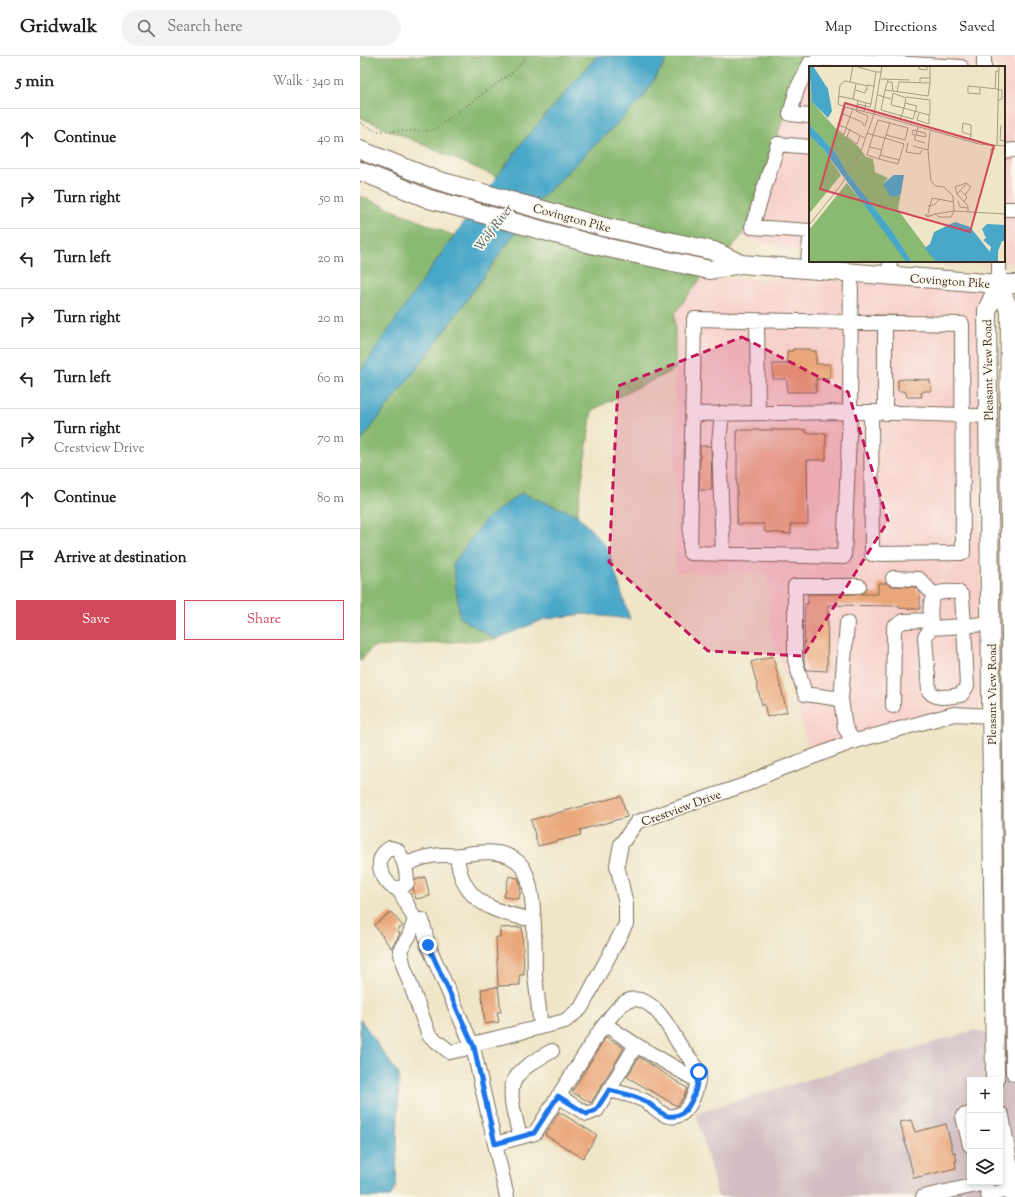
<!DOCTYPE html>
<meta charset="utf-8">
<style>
body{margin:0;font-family:"Sorts Mill Goudy",serif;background:#f2f2f2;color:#222}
.controls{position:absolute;right:12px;bottom:12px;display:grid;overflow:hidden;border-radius:0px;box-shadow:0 2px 6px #0003}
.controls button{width:36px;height:36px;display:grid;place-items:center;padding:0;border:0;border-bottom:1px solid #e0e0e0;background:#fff;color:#222;font:20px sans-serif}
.stop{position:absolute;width:12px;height:12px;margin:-9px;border:3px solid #1a73e8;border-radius:50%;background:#fff}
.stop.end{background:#1a73e8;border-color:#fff;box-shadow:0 1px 4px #0008}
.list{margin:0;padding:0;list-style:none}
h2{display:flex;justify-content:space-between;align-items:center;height:52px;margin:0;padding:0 16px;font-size:17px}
h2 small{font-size:13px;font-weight:400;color:#767676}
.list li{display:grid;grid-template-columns:26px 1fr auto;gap:12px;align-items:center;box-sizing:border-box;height:60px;padding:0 16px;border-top:1px solid #e0e0e0}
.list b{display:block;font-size:15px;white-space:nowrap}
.list p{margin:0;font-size:13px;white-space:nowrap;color:#767676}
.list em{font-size:13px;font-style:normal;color:#767676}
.actions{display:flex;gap:8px;padding:12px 16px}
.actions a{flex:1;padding:9px 0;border:1px solid #d1495b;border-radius:0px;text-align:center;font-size:14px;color:#d1495b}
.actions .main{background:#d1495b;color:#fff}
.icon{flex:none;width:22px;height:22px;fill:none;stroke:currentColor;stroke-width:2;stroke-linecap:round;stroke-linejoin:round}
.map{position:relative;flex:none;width:655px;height:1141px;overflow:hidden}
header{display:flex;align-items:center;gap:24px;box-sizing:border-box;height:56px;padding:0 20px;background:#fff;border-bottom:1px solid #e0e0e0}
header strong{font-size:19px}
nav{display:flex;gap:22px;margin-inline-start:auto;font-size:14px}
.search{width:280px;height:36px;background:#f2f2f2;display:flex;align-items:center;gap:10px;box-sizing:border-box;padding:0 14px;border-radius:22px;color:#767676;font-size:15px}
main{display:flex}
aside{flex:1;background:#fff}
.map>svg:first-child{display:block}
.built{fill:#f7d0ca}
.industrial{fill:#d2bec2;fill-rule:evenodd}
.forest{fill:#8ab972;stroke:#627248}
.water{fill:#49a7c8;stroke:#426873}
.building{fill:#eaa77a}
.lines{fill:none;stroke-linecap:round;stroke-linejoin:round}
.minor-casing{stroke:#7a6b59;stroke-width:16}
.major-casing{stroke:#7a6b59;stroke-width:20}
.path{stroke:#7a6b59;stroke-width:1.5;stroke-dasharray:1 3;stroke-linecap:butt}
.minor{stroke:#fff;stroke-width:14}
.major{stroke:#fff;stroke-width:18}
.route{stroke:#1a73e8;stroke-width:5}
.marked{fill:#c2185b;fill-opacity:0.2;stroke:#c2185b;stroke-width:3;stroke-dasharray:8 5;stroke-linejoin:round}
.labels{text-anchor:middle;stroke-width:3.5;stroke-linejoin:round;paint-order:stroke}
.street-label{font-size:12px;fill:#3b2a1e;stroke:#fbf7ec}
.water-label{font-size:13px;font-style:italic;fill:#415c62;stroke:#fbf7ec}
.inset-road{fill:none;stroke:#a79a83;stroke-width:1}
.view{fill:#d1495b;fill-opacity:0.15;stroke:#d1495b;stroke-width:2}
.inset-edge{fill:none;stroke:#3b2a1e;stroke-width:2}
</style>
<header>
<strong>Gridwalk</strong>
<div class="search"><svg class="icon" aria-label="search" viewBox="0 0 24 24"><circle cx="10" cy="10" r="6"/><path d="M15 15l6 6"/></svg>Search here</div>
<nav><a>Map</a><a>Directions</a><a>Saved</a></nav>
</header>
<main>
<aside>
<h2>5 min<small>Walk · 340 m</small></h2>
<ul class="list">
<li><svg class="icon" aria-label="ahead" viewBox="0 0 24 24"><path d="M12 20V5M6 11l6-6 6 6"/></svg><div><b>Continue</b></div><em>40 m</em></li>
<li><svg class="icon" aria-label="right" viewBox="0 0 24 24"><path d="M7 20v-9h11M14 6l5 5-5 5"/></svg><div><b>Turn right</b></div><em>50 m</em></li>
<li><svg class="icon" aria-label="left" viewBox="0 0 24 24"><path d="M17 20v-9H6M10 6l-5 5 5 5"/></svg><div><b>Turn left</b></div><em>20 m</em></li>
<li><svg class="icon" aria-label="right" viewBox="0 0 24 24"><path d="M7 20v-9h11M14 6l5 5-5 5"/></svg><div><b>Turn right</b></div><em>20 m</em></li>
<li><svg class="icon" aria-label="left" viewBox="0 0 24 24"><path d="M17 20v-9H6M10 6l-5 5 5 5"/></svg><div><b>Turn left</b></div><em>60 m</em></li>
<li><svg class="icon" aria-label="right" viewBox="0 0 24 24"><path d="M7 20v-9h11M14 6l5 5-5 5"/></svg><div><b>Turn right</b><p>Crestview Drive</p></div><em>70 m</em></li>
<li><svg class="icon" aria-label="ahead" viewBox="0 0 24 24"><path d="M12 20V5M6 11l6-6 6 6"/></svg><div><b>Continue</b></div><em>80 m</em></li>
<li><svg class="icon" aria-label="arrive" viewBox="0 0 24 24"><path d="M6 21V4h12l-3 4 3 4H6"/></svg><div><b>Arrive at destination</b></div></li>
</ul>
<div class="actions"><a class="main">Save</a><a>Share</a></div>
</aside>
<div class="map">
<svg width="655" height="1141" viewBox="0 0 655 1141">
<rect width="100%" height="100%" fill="#fbf7ec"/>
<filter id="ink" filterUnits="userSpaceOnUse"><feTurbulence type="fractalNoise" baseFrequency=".025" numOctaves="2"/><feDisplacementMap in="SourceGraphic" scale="8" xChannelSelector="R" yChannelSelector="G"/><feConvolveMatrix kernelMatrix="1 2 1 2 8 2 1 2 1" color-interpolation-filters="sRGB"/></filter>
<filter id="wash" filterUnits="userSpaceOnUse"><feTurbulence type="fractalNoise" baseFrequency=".012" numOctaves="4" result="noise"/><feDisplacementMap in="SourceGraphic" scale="16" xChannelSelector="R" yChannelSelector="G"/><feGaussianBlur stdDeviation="0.9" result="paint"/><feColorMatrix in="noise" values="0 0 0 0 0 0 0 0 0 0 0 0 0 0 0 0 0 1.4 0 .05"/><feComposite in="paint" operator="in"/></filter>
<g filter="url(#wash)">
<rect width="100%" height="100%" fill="#efe5c7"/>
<path class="built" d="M 452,0 L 655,0 L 655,207 L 583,210 L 531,205 L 644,205 L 644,11 L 450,11 L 450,197 L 439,196 L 381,181 L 394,152 L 440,9 Z
M 341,222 L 622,227 L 620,668 L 553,669 L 448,690 L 434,641 L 411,581 L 407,517 L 316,516 L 315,258 Z"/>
<path class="industrial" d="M 614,974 L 655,987 L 655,1141 L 358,1141 L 336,1057 ZM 610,1024 L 640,1024 L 640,1126 L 610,1126 Z"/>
<path class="forest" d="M 0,0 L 237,0 L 164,84 L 137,121 L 0,61 Z
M 309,0 L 452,0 L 440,9 L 394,152 L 381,181 L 341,222 L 315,257 L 315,313 L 232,354 L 217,459 L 161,437 L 100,562 L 136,583 L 12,591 L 0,606 L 0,386 L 70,295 L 178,145 L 282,43 Z
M 0,140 L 94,180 L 0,316 Z"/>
<path class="water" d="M 237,0 L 309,0 L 282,43 L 178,145 L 70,295 L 0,386 L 0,316 L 68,216 L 164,84 Z
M 161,437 L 217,459 L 247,491 L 270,563 L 224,558 L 185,563 L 136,583 L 100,562 L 93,507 L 125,464 Z
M 0,963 L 39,1019 L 36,1131 L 30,1141 L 0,1141 Z"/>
<g id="blocks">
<path class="building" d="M 433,293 L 450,293 L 450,295 L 456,295 L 456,308 L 470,308 L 470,323 L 456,323 L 456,336 L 427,336 L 427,323 L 413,323 L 413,308 L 427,308 L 427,295 L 433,295 Z
M 545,323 L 570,324 L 571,335 L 564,335 L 561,337 L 562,341 L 547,341 L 545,335 L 538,335 L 538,324 Z
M 377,374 L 446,374 L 446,377 L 466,377 L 466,404 L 447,404 L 448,468 L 431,468 L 431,478 L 405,476 L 404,468 L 377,468 Z
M 340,390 L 351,390 L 352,434 L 339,434 Z
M 518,527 L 527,527 L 533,530 L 555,531 L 560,537 L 560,553 L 539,552 L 539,550 L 468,549 L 467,615 L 447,614 L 444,606 L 445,548 L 448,548 L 448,538 L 518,538 Z
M 413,600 L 427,656 L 407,661 L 404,648 L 402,649 L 391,606 Z
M 261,740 L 267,761 L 220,774 L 221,779 L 178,790 L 171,764 Z
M 149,820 L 158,822 L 159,824 L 161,832 L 159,843 L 144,841 Z
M 65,821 L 70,840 L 56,843 L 53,832 L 55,824 Z
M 31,856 L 43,870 L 37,874 L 40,878 L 31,892 L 14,869 Z
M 162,871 L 164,919 L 159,919 L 160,929 L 138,930 L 136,881 L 140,881 L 140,872 Z
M 138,931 L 141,956 L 137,956 L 139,966 L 125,968 L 121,933 Z
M 246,981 L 264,992 L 231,1047 L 212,1036 Z
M 279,1001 L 327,1032 L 323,1042 L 317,1050 L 267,1021 Z
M 199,1056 L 237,1079 L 223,1102 L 185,1079 Z
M 551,1064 L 555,1076 L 586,1068 L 593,1097 L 595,1096 L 597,1105 L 595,1105 L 596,1112 L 554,1122 L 540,1066 Z"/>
</g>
</g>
<g filter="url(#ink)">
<use href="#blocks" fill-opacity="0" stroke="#7a6b59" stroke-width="1"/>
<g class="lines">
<g class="minor-casing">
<path id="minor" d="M 624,0 L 624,11
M 450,60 L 430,58 L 437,33 L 450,7 L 463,3 L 601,11
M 450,91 L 418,88 L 392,171 L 450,175
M 644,95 L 655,94
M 644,153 L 655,153
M 639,205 L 639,228
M 447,213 L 450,184
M 529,220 L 530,205
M 397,264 L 398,357
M 511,356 L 629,360
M 362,357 L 359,386 L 363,498
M 525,357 L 525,267
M 332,358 L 490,356 L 511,356 L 512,498 L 603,497 L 602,268 L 334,263 C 333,341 331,419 330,497 L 484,501 L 490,356 L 491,217
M 533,522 L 559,523 L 574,539
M 487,567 L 481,643 L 485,672 L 494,686
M 571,572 L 565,581 L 569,635 C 577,645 590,640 601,639 L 607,630 L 604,570 L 571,572 C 571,563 567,539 579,537 C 585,535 592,536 598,536 L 602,540 L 604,570 L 631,567
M 481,643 L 445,638 L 435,604 L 435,530 L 499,530
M 533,650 L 534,571 L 544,565 L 571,564
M 97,800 C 98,808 99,816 103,824 C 114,851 147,859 172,863
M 45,809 C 57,803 69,799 83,799 C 89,799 95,800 101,799 C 119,795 148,793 161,809 C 177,827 174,895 175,920 C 177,937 179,954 181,971
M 39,834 L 47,827 C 47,814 45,804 37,794 L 30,792 C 15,801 18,817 30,829 C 33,832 38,832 40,836 C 46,845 50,855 55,864
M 55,864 L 62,864 L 68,889 L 113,991 L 90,996 L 69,979 L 44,911 L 40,894 L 49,880 Z
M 241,973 C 248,965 253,956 261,949 C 287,928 309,971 319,988 C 325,998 335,1006 339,1017 C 337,1033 330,1064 308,1060 C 299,1058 293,1049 285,1045 C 273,1039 261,1037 249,1034
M 198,1040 L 227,1058 L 237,1054 L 276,989
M 610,1058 L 603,1060 L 610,1089
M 160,1081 C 147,1030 143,1021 192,995
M 135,1088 L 175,1077 L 241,973 L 249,971 L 276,989 L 338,1025
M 628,1139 L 653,1133
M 147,1141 L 113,991 L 117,987 L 205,965 L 221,952 L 266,868 L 266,848 L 257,809 L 261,788 L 277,766 L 387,728 L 410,717 L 492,686 L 594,658 L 632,660
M 563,1141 L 625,1127 L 629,1141"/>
</g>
<g class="major-casing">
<path id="major" d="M 0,94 L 76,124 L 244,171 L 354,195 L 381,208
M 0,115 L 69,143 L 239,190 L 350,214 L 381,208 L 639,228 L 655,228
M 639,228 L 650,257 L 649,362 L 655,1016
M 635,1024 L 627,254 L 639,228
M 640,1060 L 654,1141"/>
</g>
<path class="path" d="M 0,67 L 16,75 L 72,75 L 154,15 L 167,0"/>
<use href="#minor" class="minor"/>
<use href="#major" class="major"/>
</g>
</g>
<g class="lines" filter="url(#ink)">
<path class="route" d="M 68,889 L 114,991 L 135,1088 L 174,1077 L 198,1040 L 227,1058 L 236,1054 L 249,1034 C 261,1037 273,1039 285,1045 C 293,1049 299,1058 308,1060 C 330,1064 337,1033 339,1016"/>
</g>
<path class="marked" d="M 382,281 L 488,336 L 528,465 L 443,600 L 348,595 L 249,506 L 258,330 Z"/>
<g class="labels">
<g class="street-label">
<text transform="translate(212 162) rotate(15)" y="4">Covington Pike</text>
<text transform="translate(590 225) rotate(4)" y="4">Covington Pike</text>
<text transform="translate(628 314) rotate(-91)" y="4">Pleasant View Road</text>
<text transform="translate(632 638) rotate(-90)" y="4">Pleasant View Road</text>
<text transform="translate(321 752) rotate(-20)" y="4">Crestview Drive</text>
</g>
<g class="water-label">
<text transform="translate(133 171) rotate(-53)" y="5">Wolf River</text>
</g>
</g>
<g transform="translate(449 10)">
<rect width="196" height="196" fill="#efe5c7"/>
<path d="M 0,10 L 3,36 L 29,65 L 49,80 L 57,91 L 64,93 L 66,106 L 79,112 L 74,118 L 88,131 L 92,127 L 89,144 L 128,196 L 103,196 L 84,166 L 37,105 L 27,87 L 0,58 ZM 0,69 L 15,84 L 32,109 L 0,148 ZM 38,117 L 83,174 L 97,196 L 0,196 L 0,164 Z" fill="#8ab972"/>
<path d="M 0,0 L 4,0 L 19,23 L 23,45 L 19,52 L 3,36 ZM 0,58 L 27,87 L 37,105 L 84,166 L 103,196 L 97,196 L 15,84 L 1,70 ZM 85,109 L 95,109 L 92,127 L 88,131 L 81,130 L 74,118 ZM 146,156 L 161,161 L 181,186 L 182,181 L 174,174 L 177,172 L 173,163 L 178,158 L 196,159 L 196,175 L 193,175 L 189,185 L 189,196 L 128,196 L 121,189 L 116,182 L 121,178 L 125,166 Z" fill="#49a7c8"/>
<path class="inset-road" d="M 44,0 L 41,16 L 58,20M 45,0 L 67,6M 110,0 L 110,3 L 118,4 L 118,0M 121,0 L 121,17M 72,13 L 101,14M 79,14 L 76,24 L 84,25 L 119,30 L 121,17 L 90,16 L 88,26M 79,16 L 83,16 L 84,25M 111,16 L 111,12 L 121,12M 47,18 L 44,33 L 57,37M 171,22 L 171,28 L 159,27 L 159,20 L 189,23M 186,22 L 187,5 L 190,5M 46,24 L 56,27 L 57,23M 58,24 L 58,19 L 66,20M 76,24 L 72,44 L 104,53 L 108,40 L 96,37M 69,29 L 82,33M 29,30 L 44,33M 189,34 L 193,33 L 193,24 L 189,24M 49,35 L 47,45 L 59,50 L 56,60M 48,38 L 61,41 L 62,38M 36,41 L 29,38 L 31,19 L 36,15 L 41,16M 55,45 L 57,37 L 62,38 L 67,6 L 73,6M 110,47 L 108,54 L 120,58 L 120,49M 34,48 L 53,56 L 55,60M 65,48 L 170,78 L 196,80M 91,54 L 95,42 L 97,32 L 84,27 L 82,39 L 95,42 L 98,43 L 120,49 L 121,48 L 121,34 L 97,31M 30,59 L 37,62 L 44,42M 192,59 L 191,74 L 196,75M 41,63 L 38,71 L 48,78 L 51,70M 121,65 L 119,84 L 122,115 L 127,120 L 135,121 L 144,130 L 145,145 L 196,148M 58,67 L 64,69 L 76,72 L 95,78 L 89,98 L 74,94 L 70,93 L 58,89 L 64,69 L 69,54 L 99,62 L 96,74 L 77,69 L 76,72 L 70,93M 77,69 L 81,56M 106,69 L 106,74 L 116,77M 107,69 L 117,71 L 116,67 L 108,65 L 107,69 L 103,68 L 104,64 L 108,65 L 109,61M 56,72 L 37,62 L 35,69 L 29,64 L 36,41 L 65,48M 161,73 L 162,68 L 162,59 L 154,57 L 153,66 L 162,69M 99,77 L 97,86 L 111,88 L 113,84M 188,79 L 190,0M 104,80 L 119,84M 61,81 L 73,84M 71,89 L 90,94M 182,92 L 182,83 L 186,83M 158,117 L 148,128 L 159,140 L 159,146M 151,124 L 158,131 L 155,136M 148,128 L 146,121 L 157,117 L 162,121 L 156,129M 149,135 L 151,141 L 159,142M 119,140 L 125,139 L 131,133M 145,145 L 142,151 L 130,151 L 126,148 ZM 119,147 L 123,132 L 145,136M 122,149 L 116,149 L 119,151 L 126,148M 0,159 L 32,119 L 52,85 L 65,48 L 73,0"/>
<path class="view" d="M 36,37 L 185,80 L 161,166 L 11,123 Z"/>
<rect width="196" height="196" class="inset-edge"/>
</g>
</svg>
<div class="controls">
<button>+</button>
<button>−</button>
<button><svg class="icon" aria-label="layers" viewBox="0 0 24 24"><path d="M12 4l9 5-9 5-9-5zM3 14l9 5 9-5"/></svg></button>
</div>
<div class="stop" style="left:339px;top:1016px"></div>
<div class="stop end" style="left:68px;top:889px"></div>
</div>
</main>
